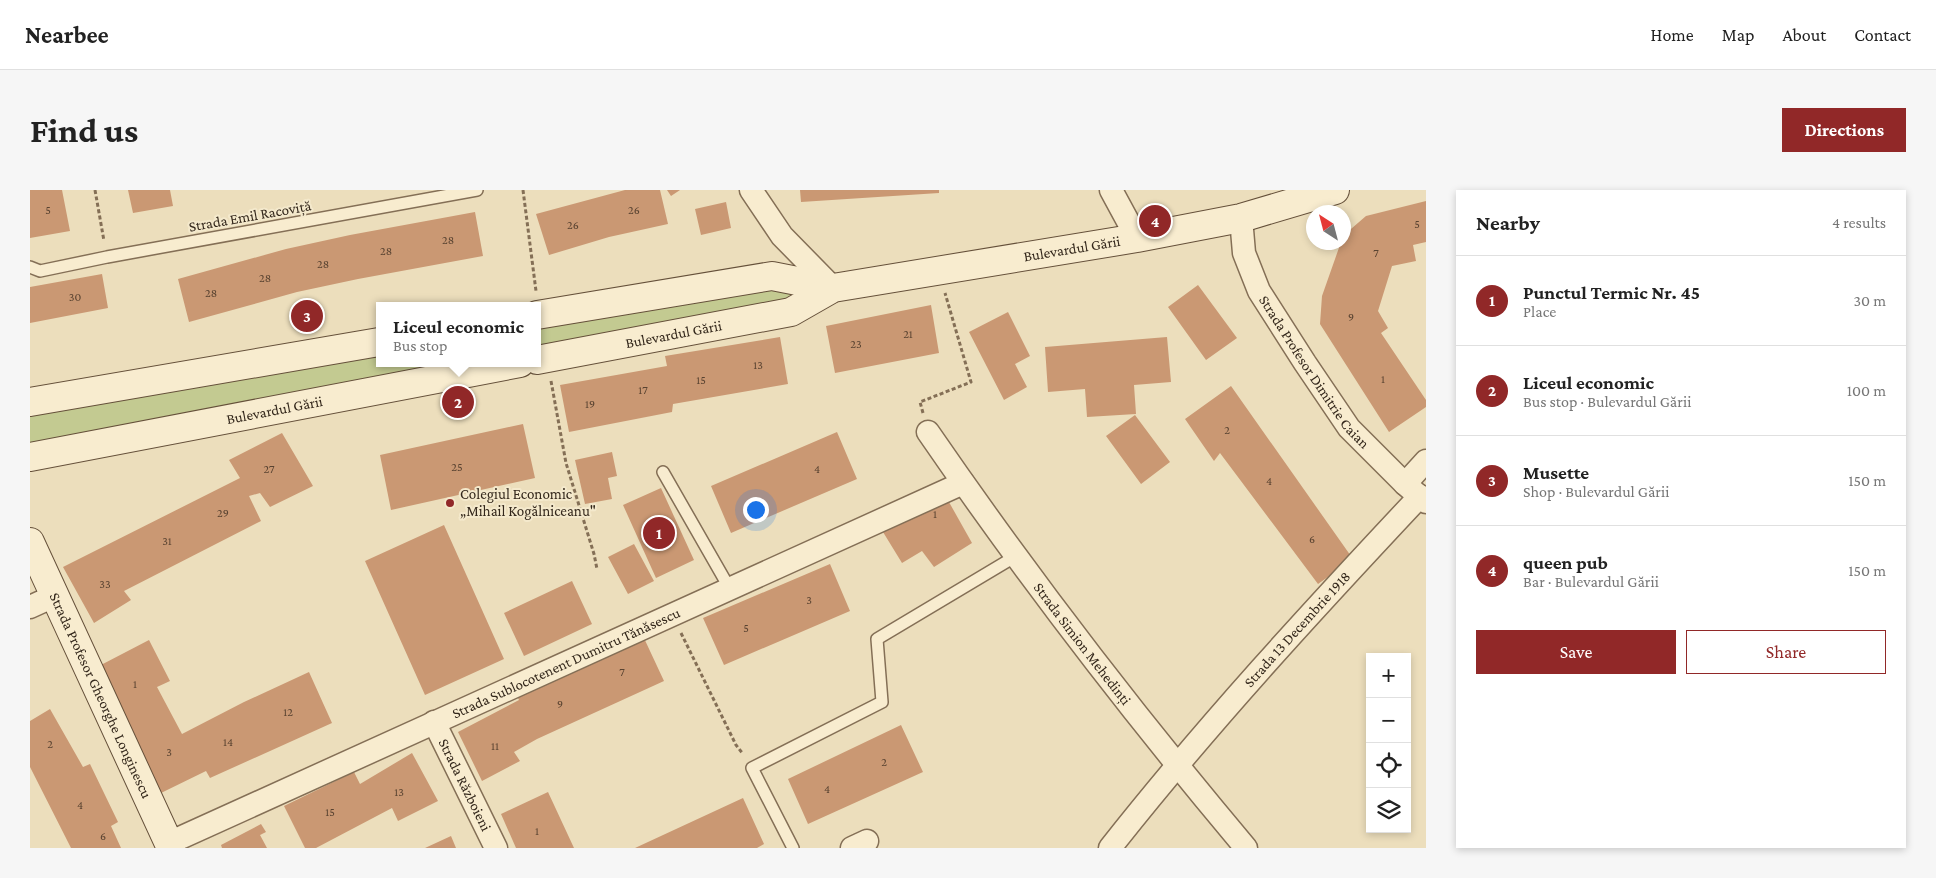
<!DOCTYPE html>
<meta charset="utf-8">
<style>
body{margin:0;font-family:"Crimson Pro",serif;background:#f6f6f6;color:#222}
.controls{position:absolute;right:15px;bottom:15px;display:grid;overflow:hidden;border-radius:0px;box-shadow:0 2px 8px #0003}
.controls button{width:45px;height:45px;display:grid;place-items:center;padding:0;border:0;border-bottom:1px solid #e0e0e0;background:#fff;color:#222;font:25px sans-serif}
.compass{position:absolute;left:1276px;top:15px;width:45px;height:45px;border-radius:50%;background:#fff;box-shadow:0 2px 8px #0003;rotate:324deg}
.you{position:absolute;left:725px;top:319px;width:18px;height:18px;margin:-12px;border:4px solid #fff;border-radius:50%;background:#1a73e8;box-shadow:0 0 0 8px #1a73e833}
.badge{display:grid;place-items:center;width:32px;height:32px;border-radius:50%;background:#912828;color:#fff;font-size:16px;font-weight:700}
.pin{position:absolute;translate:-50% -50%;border:2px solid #fff;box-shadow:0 1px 5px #0006}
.popup{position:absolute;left:346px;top:112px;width:165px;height:65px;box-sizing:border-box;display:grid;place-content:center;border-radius:0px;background:#fff;filter:drop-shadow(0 1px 4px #0005);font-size:16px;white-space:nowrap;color:#767676}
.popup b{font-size:19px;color:#222}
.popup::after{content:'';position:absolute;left:50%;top:100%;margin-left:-10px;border:10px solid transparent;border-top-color:#fff}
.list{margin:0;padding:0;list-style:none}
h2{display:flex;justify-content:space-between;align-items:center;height:65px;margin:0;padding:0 20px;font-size:21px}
h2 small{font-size:16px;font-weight:400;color:#767676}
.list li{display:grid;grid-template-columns:32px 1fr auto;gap:15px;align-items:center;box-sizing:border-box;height:90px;padding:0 20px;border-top:1px solid #e0e0e0}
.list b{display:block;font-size:19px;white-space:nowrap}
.list p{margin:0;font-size:16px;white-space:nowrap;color:#767676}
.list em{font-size:16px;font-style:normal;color:#767676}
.actions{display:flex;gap:10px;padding:15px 20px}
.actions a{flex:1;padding:11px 0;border:1px solid #912828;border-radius:0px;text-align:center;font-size:18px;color:#912828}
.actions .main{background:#912828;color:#fff}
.icon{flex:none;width:28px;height:28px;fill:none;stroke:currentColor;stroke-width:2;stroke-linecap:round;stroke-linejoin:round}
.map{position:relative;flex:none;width:1396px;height:658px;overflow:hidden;border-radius:0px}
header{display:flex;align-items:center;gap:30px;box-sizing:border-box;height:70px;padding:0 25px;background:#fff;border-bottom:1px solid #e0e0e0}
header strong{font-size:24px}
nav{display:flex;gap:28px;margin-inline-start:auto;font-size:18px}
.intro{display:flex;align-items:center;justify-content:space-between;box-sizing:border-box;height:120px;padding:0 30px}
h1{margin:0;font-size:35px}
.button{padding:12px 22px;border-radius:0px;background:#912828;color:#fff;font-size:18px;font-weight:700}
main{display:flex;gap:30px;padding:0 30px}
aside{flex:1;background:#fff;border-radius:0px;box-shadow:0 2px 8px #0003}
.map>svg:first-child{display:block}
.green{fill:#c3ca91}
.building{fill:#ca9873}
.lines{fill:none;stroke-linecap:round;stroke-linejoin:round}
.lane-casing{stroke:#846f56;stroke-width:14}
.street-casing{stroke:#846f56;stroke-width:25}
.secondary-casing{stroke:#65503a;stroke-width:30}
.path{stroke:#846f56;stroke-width:3;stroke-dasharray:4 2.5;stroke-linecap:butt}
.lane{stroke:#f8eccf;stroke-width:11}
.street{stroke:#f8eccf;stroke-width:22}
.secondary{stroke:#f8eccf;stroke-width:28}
.poi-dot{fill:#912828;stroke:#f4e9cc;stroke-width:2}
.labels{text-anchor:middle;stroke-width:4;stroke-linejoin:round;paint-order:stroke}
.number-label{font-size:12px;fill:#594331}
.street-label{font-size:15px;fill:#33271b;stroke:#f4e9cc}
.poi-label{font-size:15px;fill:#33271b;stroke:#f4e9cc;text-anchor:start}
</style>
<header>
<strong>Nearbee</strong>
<nav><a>Home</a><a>Map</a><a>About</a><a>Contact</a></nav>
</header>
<div class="intro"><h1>Find us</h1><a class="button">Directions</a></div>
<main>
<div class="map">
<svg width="1396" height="658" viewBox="0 0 1396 658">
<rect width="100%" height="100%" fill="#ecdebc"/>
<path class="green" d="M 742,86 L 803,98 L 507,170 L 507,125 Z
M 349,152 L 349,173 L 490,173 L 0,267 L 0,212 Z"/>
<path class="building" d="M 0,0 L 32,0 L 40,41 L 0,48 Z
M 98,0 L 140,0 L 143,16 L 103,23 Z
M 595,0 L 630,0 L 638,34 L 579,47 L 519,65 L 506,24 Z
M 637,0 L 650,0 L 641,6 Z
M 770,0 L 909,0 L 909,3 L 771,12 Z
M 1396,11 L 1396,52 L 1383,55 L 1386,71 L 1362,76 L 1348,121 L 1358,138 L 1351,143 L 1396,210 L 1396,217 L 1359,242 L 1290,134 L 1292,106 L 1311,52 L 1314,52 L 1314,45 L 1336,26 Z
M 696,12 L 701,38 L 671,45 L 665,19 Z
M 445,22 L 453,66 L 328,89 L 267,102 L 159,132 L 148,89 L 256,59 L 320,45 Z
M 72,84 L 78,118 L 0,133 L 0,97 Z
M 1168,95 L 1207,148 L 1176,170 L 1138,117 Z
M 901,115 L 909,163 L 805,183 L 796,136 Z
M 978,122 L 1000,166 L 985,174 L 997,197 L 974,210 L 939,142 Z
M 750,147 L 758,194 L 643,214 L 642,222 L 539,242 L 530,195 L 637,176 L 635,166 Z
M 1137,147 L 1141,192 L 1104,195 L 1106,224 L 1057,227 L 1055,199 L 1018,202 L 1015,157 Z
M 1201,196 L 1323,369 L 1288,394 L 1190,263 L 1184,271 L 1155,229 Z
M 1105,225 L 1140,272 L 1111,294 L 1076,246 Z
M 493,234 L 505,288 L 361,320 L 350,265 Z
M 807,242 L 827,289 L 701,343 L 681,296 Z
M 252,243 L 283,296 L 240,317 L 230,303 L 219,306 L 231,331 L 94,401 L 101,410 L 64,433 L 33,377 L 210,288 L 199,270 Z
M 582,262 L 587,286 L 578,288 L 582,309 L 555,314 L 545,270 Z
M 631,298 L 664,370 L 626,388 L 593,315 Z
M 915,305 L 942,353 L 904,377 L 892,361 L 872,373 L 853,342 Z
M 414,335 L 474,469 L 395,505 L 335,371 Z
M 604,354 L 624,391 L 598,404 L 578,367 Z
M 800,374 L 820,421 L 694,475 L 673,428 Z
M 542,391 L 562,434 L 494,466 L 474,423 Z
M 613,446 L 634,491 L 507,549 L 484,562 L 490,571 L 452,591 L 428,542 L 489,510 L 486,504 Z
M 119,450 L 140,491 L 127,497 L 152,544 L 214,512 L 279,482 L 302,533 L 180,588 L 176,581 L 131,603 L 69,476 Z
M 20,519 L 53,577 L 60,574 L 88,632 L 81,636 L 91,658 L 41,658 L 40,656 L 0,577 L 0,531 Z
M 871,535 L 893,582 L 778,634 L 758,589 Z
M 382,563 L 408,611 L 368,631 L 362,618 L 286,658 L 275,658 L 254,616 L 324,582 L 330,594 Z
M 518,602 L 544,658 L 486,658 L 471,624 Z
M 713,608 L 734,654 L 727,658 L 605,658 Z
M 231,634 L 236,642 L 230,645 L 237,658 L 192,658 L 191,655 Z
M 421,646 L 426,658 L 395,658 Z"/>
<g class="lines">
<g class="lane-casing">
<path id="lane" d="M 0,77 L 10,81 L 77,67 L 447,0
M 633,282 L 700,399
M 763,658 L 722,578 L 852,512 L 847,449 L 986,366"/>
</g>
<g class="street-casing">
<g id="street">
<path d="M 721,0 L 752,46 L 803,98"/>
<path d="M 1081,0 L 1107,48"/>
<path id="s1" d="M 1211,28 L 1214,63 L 1229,101 L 1275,173 L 1319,238 L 1375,294 L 1396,312"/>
<path id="s2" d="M 898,242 C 997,386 1104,525 1216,658"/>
<path d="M 1375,294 L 1396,271"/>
<path d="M 0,417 L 24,406"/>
<path id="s3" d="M 404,532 L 466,658"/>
<path id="s4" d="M 139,653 L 933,293"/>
<path d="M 822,658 L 837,651"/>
<path id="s5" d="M 1080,658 C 1177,535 1283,420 1390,306"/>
</g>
</g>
<g class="secondary-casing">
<g id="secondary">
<path d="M 507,125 L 742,86 L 803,98"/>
<path id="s6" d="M 507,170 L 761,122 L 803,98 L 1107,48 L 1211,28 L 1305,0"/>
<path d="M 0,212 L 349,152"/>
<path id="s7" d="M 0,267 L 490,173"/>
<path id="s8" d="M 0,352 L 141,658"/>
</g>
</g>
<path class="path" d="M 65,0 L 74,51
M 493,0 L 506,101
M 521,191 L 536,273 L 564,364 L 567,379
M 893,223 L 890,212 L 941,192 L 915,103
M 651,443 L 706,555 L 713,564"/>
<use href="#lane" class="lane"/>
<use href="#street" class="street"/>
<use href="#secondary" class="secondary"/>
</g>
<circle class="poi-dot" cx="420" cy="313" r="5"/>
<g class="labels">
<g class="number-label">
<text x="18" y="24">5</text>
<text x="604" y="24">26</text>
<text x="1387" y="38">5</text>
<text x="543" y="39">26</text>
<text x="418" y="54">28</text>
<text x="356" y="65">28</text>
<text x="1346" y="67">7</text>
<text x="293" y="78">28</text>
<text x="235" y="92">28</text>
<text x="181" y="107">28</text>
<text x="45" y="111">30</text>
<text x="1321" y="131">9</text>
<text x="878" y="148">21</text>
<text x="826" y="158">23</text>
<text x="728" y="179">13</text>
<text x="1353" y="193">1</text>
<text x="671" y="194">15</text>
<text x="613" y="204">17</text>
<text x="560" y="218">19</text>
<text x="1197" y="244">2</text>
<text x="427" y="281">25</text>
<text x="239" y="283">27</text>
<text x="787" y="283">4</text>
<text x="1239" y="295">4</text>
<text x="193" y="327">29</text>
<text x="905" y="328">1</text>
<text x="1282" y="353">6</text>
<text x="137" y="355">31</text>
<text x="75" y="398">33</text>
<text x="779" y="414">3</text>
<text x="716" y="442">5</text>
<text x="592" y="486">7</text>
<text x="105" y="498">1</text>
<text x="530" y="518">9</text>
<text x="258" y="526">12</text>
<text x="198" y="556">14</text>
<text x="20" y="558">2</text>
<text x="465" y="560">11</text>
<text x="139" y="566">3</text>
<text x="854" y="576">2</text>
<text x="797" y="603">4</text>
<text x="369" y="606">13</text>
<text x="50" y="619">4</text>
<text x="300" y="626">15</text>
<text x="507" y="645">1</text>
<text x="73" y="650">6</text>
</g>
<g class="street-label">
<text transform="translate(220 26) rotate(-10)" y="5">Strada Emil Racoviță</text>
<text dy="5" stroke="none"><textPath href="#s6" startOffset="549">Bulevardul Gării</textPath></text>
<text dy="5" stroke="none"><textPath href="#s6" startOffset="139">Bulevardul Gării</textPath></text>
<text dy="5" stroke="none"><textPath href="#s1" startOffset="174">Strada Profesor Dimitrie Caian</textPath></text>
<text dy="5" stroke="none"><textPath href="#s7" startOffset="249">Bulevardul Gării</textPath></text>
<text dy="5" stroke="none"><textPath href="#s5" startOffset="288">Strada 13 Decembrie 1918</textPath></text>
<text dy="5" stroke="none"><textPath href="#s2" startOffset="262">Strada Simion Mehedinți</textPath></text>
<text dy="5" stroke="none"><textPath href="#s4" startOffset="436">Strada Sublocotenent Dumitru Tănăsescu</textPath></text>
<text dy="5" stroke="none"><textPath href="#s8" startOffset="169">Strada Profesor Gheorghe Longinescu</textPath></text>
<text dy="5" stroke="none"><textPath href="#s3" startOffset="70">Strada Războieni</textPath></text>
</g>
<g class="poi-label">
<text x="430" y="309">Colegiul Economic<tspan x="430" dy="17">„Mihail Kogălniceanu"</tspan></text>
</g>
</g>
</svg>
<div class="controls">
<button>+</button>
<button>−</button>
<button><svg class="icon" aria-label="locate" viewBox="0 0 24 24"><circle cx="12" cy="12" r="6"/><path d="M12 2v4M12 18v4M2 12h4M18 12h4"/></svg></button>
<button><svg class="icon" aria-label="layers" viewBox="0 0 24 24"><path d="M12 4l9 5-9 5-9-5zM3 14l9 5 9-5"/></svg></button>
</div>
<svg class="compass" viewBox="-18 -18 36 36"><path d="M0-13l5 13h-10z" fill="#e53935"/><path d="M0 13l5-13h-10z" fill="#767676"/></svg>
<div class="you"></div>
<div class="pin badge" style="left:629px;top:343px">1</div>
<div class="pin badge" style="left:428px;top:212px">2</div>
<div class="popup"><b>Liceul economic</b>Bus stop</div>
<div class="pin badge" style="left:277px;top:126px">3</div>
<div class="pin badge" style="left:1125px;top:31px">4</div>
</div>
<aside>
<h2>Nearby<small>4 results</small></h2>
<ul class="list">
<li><span class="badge">1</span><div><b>Punctul Termic Nr. 45</b><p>Place</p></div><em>30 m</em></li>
<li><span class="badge">2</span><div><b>Liceul economic</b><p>Bus stop · Bulevardul Gării</p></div><em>100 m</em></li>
<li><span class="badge">3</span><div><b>Musette</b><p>Shop · Bulevardul Gării</p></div><em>150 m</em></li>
<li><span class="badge">4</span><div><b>queen pub</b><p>Bar · Bulevardul Gării</p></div><em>150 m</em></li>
</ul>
<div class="actions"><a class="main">Save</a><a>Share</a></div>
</aside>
</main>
